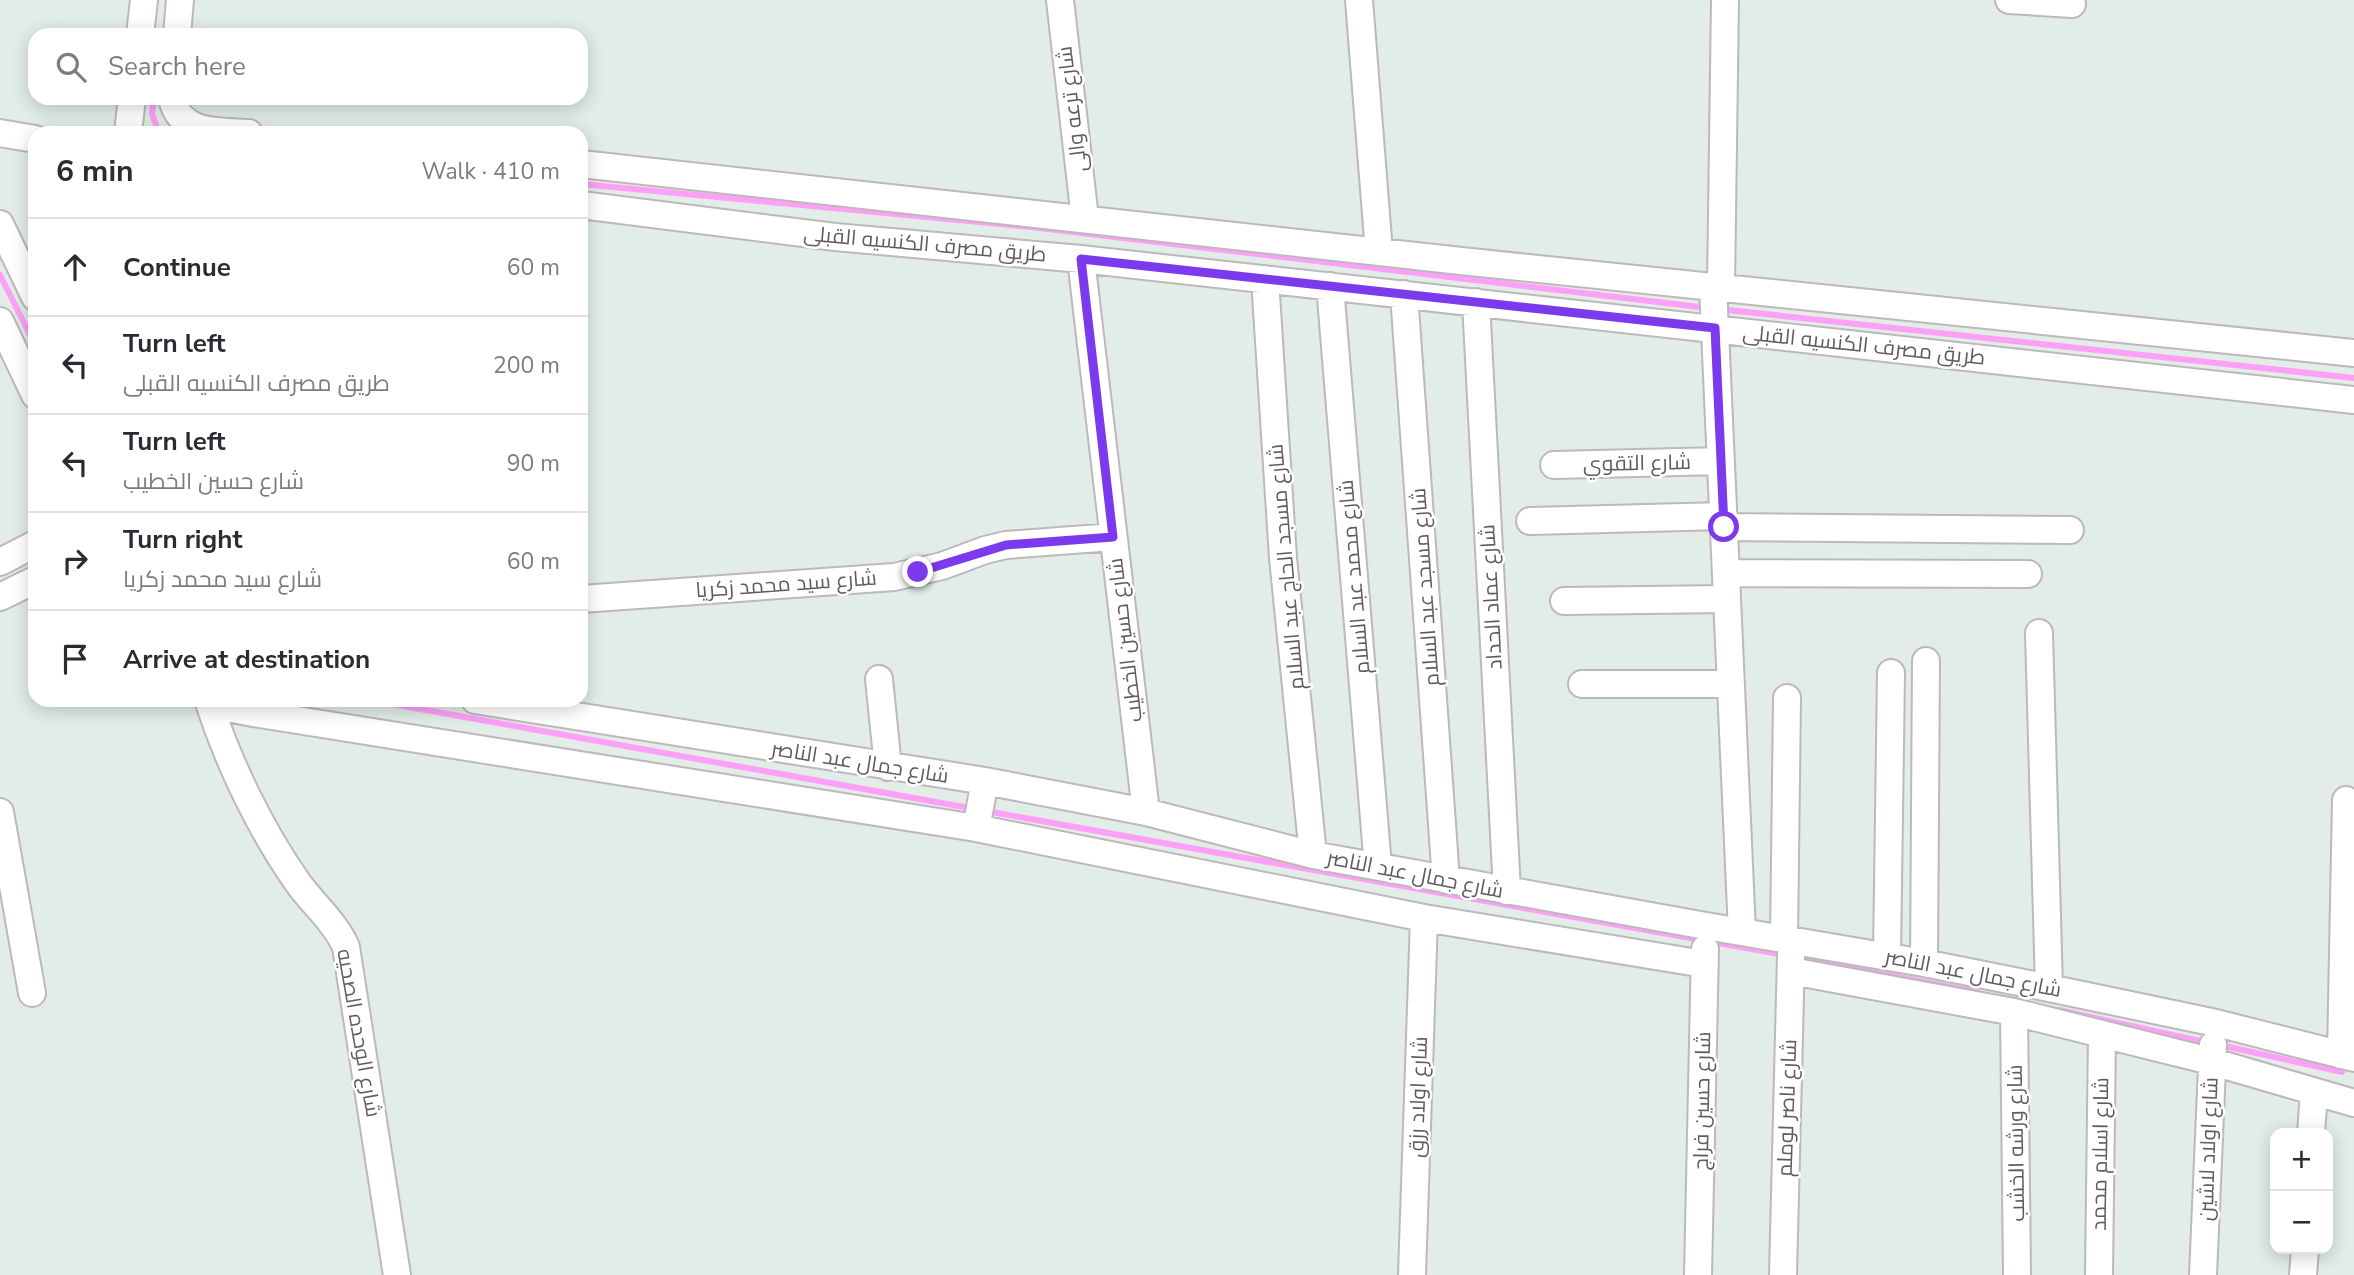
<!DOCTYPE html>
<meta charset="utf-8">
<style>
body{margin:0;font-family:"Nunito Sans",Cairo,sans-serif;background:#f7f7f7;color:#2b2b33}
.controls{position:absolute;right:21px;bottom:21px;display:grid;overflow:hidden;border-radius:14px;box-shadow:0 4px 18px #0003}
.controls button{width:63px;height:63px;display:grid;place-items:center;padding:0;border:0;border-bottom:2px solid #e1e1e2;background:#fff;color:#2b2b33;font:35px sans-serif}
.stop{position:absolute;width:21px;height:21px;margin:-16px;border:5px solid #7c3aed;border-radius:50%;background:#fff}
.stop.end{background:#7c3aed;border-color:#fff;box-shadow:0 2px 7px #0008}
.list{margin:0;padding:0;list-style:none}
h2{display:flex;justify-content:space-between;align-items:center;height:91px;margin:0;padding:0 28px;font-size:30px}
h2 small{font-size:23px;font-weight:400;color:#7c7c81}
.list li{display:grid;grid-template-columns:46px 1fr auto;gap:21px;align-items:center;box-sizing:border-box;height:98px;padding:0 28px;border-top:2px solid #e1e1e2}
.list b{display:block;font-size:26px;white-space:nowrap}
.list p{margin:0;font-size:23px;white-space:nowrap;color:#7c7c81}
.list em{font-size:23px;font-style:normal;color:#7c7c81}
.icon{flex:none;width:38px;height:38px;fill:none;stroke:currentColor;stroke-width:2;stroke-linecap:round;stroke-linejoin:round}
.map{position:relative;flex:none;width:2354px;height:1275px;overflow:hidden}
.search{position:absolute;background:#fff;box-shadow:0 4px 18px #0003;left:28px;top:28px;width:560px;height:77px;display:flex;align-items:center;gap:18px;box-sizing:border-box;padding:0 24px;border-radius:21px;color:#7c7c81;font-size:26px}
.panel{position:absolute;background:#fff;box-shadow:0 4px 18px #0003;left:28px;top:126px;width:560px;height:581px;border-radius:21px}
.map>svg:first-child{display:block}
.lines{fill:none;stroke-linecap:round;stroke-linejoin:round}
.stream{stroke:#fea0f7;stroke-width:6}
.minor-casing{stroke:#beb7bc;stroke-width:30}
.minor{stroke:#fff;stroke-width:26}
.route{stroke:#7c3aed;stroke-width:9}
.labels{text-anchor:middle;stroke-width:5;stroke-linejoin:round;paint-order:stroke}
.street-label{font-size:21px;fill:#625a61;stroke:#fff}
</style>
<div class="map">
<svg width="2354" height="1275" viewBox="0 0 2354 1275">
<rect width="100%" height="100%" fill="#e1ede6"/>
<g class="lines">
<path class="stream" d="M 154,98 L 152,114 L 159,133
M 581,184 L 1031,227 L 1708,308
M 0,275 L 35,345
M 1719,309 L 2354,378
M 370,700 L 975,809
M 986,811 L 1784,955
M 1798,958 L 1977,992
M 2059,1010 L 2209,1043
M 2220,1045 L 2342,1072"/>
<g class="minor-casing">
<path id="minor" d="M 1060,0 L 1085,219
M 1359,0 L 1379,252
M 2009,0 L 2072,4
M 140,35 L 144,0
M 177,35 L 180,0
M 172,98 C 179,135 220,131 249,133
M 0,133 L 35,139
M 128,133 L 132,98
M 581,164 L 1461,261 L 2354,353
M 581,205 L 835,237 L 1081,259 L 2354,400
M 0,224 L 35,297
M 1081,259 L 1146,812
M 1265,279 L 1283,558 L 1313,855
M 1330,286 L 1378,867
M 1713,286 L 1742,932
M 1721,286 L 1725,0
M 1404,294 L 1446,880
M 1476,302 L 1507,891
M 0,321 L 35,395
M 1554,465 L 1721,461
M 1530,521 L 1724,516
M 1724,527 L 2070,530
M 0,562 L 35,544
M 1726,573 L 2028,574
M 0,597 L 35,580
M 581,599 L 894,577 L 942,566 L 985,550 L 1006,545 L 1113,537
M 1564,601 L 1727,599
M 2039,633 L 2049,988
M 879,679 L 888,767
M 1582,684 L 1731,684
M 208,700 C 228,762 260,829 298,883 C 313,904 335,922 346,947 L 397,1275
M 212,700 L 229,708 L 253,713 L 976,828 L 1424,918 L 1704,964
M 475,700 L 985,781 L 1146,812 L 1313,855 L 1706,926 L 1924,963 L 2049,988 L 2216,1023 L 2354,1058
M 0,812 L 32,993
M 976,828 L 985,781
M 1784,939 L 1787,698
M 1887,956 L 1891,673
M 1924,963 L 1926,661
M 1791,971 L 2014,1012 L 2210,1061 L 2354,1103
M 2014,1012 L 2017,1275
M 2341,1055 L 2346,800
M 2311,1133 L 2314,1092
M 1412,1275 L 1424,918
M 1698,1275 L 1705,949
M 1783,1275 L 1791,955
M 2099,1275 L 2102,1034
M 2203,1275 L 2213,1045
M 2303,1275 L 2305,1249"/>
</g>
<use href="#minor" class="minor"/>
</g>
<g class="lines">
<path class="route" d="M 918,572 L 1006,545 L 1113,537 L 1081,259 L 1715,328 L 1724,527"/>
</g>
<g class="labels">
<g class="street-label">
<text transform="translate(1072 109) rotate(-97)" y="7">شارع ترعه والى</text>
<text transform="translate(925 244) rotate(5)" y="7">طريق مصرف الكنسيه القبلى</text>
<text transform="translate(1864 345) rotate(6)" y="7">طريق مصرف الكنسيه القبلى</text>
<text transform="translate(1637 463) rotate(-1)" y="7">شارع التقوي</text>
<text transform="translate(1286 567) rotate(-95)" y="7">شارع مسجد الحاج عبد السلام</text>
<text transform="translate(1354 577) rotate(-95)" y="7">شارع محمد عبد السلام</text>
<text transform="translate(786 584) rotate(-4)" y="7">شارع سيد محمد زكريا</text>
<text transform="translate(1425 587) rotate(-94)" y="7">شارع مسجد عبد السلام</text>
<text transform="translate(1491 597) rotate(-93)" y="7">شارع عماد الحداد</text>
<text transform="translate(1125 640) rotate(-97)" y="7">شارع حسين الخطيب</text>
<text transform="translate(860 762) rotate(9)" y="7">شارع جمال عبد الناصر</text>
<text transform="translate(1415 874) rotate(11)" y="7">شارع جمال عبد الناصر</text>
<text transform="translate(1973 973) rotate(11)" y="7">شارع جمال عبد الناصر</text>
<text transform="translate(359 1033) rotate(80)" y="7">شارع الوحده الصحيه</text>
<text transform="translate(1418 1097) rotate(-88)" y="7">شارع اولاد رزق</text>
<text transform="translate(1702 1101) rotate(-89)" y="7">شارع حسين فراج</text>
<text transform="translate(1787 1108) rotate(-88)" y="7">شارع ناصر لوملم</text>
<text transform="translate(2016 1143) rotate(-91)" y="7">شارع ورشه الخشب</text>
<text transform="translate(2208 1149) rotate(-88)" y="7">شارع اولاد لاشين</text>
<text transform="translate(2100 1154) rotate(-89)" y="7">شارع اسلام محمد</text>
</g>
</g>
</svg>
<div class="controls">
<button>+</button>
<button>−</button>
</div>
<div class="stop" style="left:1724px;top:527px"></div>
<div class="stop end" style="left:918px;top:572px"></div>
<div class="search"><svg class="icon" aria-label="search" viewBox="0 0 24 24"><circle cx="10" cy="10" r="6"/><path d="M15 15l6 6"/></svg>Search here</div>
<section class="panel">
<h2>6 min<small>Walk · 410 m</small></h2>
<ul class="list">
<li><svg class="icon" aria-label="ahead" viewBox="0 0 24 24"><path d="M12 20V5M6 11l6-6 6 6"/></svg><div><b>Continue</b></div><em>60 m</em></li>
<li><svg class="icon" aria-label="left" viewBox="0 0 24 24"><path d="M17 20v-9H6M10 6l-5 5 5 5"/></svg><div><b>Turn left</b><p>طريق مصرف الكنسيه القبلى</p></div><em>200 m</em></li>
<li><svg class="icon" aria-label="left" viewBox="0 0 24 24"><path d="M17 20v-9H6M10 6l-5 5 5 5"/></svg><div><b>Turn left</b><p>شارع حسين الخطيب</p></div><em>90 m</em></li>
<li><svg class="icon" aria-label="right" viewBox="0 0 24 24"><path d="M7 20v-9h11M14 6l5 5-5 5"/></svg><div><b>Turn right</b><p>شارع سيد محمد زكريا</p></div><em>60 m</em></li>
<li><svg class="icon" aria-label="arrive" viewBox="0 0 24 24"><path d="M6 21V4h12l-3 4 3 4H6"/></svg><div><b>Arrive at destination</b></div></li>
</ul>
</section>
</div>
